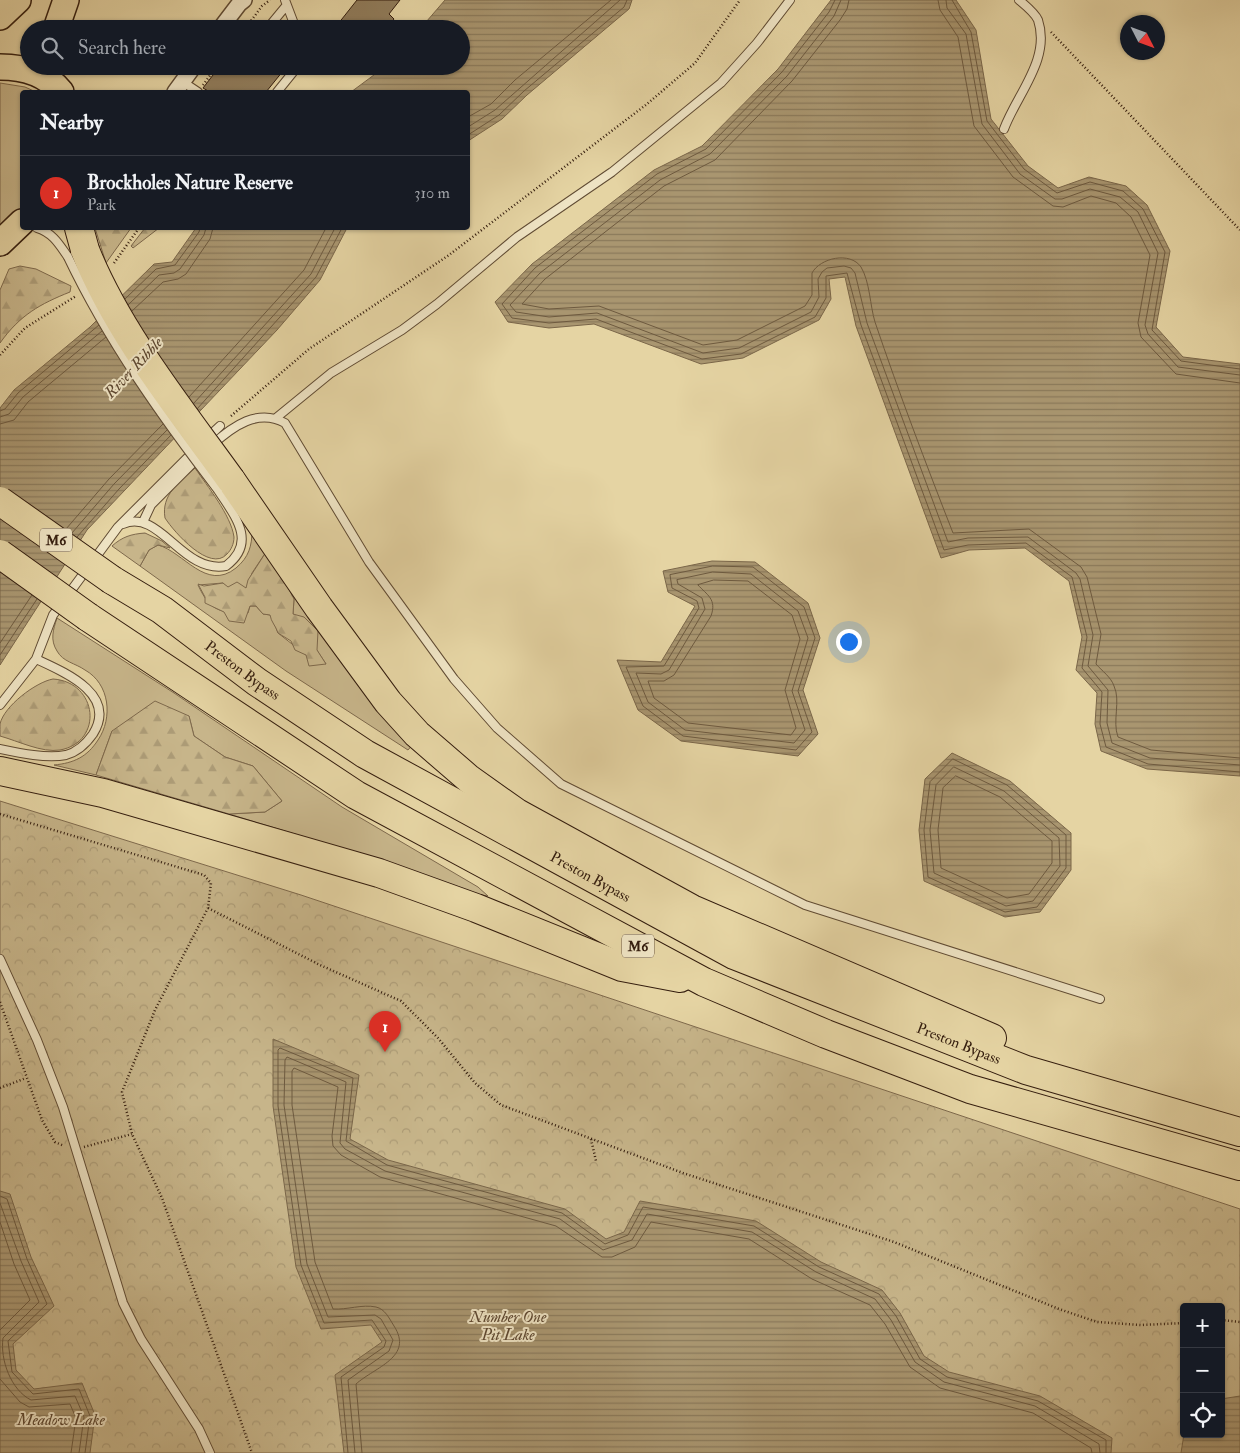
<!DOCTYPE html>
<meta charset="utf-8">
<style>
body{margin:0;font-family:"IM FELL Double Pica",serif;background:#20242c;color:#f1f3f6}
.controls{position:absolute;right:15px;bottom:15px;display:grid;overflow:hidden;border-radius:5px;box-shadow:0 1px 4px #0004}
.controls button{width:45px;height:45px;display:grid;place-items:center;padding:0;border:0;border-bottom:1px solid #363941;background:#171b24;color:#f1f3f6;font:25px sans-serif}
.compass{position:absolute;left:1120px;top:15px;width:45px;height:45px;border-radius:50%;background:#171b24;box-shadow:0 1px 4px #0004;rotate:132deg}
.you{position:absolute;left:848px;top:641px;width:18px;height:18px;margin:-12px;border:4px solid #fff;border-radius:50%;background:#1a73e8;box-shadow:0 0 0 8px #1a73e833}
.badge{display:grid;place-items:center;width:32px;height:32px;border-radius:50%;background:#d93025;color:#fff;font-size:16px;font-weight:700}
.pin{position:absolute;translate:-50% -41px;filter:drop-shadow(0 1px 2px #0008)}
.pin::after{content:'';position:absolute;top:26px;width:18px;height:15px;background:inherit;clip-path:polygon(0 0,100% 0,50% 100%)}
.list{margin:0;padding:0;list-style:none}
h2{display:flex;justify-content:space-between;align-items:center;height:65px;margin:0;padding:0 20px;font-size:21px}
h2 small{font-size:16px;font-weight:400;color:#9ea1a6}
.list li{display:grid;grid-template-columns:32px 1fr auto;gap:15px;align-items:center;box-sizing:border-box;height:75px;padding:0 20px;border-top:1px solid #363941}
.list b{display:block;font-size:19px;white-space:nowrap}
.list p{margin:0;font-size:16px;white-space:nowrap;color:#9ea1a6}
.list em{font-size:16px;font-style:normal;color:#9ea1a6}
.icon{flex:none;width:28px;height:28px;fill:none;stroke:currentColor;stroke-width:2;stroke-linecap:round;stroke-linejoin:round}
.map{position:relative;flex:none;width:1240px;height:1453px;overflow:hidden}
.search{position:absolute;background:#171b24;box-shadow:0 1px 4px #0004;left:20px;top:20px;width:450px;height:55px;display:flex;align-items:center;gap:12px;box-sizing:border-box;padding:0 18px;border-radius:28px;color:#9ea1a6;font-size:19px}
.panel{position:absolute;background:#171b24;box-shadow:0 1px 4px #0004;left:20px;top:90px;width:450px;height:140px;border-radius:5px}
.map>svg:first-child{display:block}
.grass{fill:#c7b58a;stroke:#7e694c}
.forest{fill:url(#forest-firs);stroke:#7e694c}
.park{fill:url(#park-crowns);stroke:#7e694c;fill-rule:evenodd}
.water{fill:url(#water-rules);stroke:#7a6649}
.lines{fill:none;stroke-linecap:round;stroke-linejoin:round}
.shore{stroke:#6e5a3f;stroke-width:1}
.building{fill:#907c5b;stroke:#341d0e}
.service-casing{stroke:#604b33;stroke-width:10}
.minor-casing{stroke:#604b33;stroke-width:18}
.trunk-casing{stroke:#341d0e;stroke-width:28}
.motorway-casing{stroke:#341d0e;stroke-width:30}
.path{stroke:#341d0e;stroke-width:2.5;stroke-dasharray:1 2.5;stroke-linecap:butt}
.service{stroke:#eee3c3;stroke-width:8}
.minor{stroke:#eee3c3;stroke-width:15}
.trunk{stroke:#e5d4a3;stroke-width:25}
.motorway{stroke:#e5d4a3;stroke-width:28}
.service-bridge-casing{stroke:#604b33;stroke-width:10;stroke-linecap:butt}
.motorway-bridge-casing{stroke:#341d0e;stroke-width:30;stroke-linecap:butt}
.service-bridge{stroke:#eee3c3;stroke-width:8}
.motorway-bridge{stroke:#e5d4a3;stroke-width:28}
.labels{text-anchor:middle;stroke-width:4;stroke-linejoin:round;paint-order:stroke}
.shield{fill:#eee3c3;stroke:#6c5844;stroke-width:1}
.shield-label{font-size:14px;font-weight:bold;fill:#341d0e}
.street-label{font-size:15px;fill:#341d0e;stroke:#eee3c3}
.water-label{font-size:16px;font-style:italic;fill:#5d4730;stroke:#eee3c3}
</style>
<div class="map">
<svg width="1240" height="1453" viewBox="0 0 1240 1453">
<defs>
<pattern id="forest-firs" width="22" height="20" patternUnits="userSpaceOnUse" patternTransform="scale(1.25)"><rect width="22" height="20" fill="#c7b58a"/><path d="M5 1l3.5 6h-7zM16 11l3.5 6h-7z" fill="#ac9b76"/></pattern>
<pattern id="park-crowns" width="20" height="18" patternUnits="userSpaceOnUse" patternTransform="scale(1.25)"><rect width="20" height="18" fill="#c7b58a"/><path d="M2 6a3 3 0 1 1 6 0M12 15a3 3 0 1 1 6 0" fill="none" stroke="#ac9b76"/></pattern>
<pattern id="water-rules" width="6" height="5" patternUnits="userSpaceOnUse" patternTransform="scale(1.25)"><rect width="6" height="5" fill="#a99670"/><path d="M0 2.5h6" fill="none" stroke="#8a7a5a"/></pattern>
</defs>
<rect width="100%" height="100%" fill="#e5d4a3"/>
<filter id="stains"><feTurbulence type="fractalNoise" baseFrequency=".004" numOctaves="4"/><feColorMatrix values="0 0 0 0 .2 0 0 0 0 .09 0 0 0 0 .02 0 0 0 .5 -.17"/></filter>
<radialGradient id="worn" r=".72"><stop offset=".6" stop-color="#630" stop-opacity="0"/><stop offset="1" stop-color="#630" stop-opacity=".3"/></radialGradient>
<path class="grass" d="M 0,83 L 25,87 L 36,92 L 22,92 L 22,208 L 0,226 Z
M 252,530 L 268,549 L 252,573 L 247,588 L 228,588 L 223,583 L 198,585 C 211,613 220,612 248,613 L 250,606 L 256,606 L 263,614 L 271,615 L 278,633 L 306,655 L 326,664 L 293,614 L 294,599 L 284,581 L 414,743 L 408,750 L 286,671 L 140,566 L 149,550 L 158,545 C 184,552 206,592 236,568 C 249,557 252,546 252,530 Z
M 57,618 L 174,693 L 342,807 L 478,887 L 488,896 L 474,894 L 364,855 L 229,814 L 265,812 L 282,801 L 253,766 L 225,757 L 194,736 L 189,716 L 112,731 L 96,775 L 54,765 C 74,763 87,757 98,740 C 113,718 110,684 85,670 C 75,663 63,662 57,651 C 50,640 53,630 57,618 Z"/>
<path class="forest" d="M 95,228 L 131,228 L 106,263 Z
M 145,228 L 159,228 L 133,248 L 131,246 Z
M 20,266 L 36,269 L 71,286 L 70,292 C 40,304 20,315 0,343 L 0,290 L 9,269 Z
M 195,468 C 207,486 231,515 234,537 C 234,544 231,550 227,554 C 210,573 174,532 165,518 C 161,495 179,482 195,468 Z
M 145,533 L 162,541 L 170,548 L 158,545 L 149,550 L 140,566 L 112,546 C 122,537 131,534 145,533 Z
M 268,549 L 294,599 L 293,614 L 304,617 L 318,631 L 317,650 L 326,664 L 309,666 L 306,655 L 295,650 L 291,641 L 278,633 C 276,626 271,622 270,615 L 263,614 L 256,606 L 250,606 L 244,623 L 229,621 L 224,612 L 205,603 L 205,597 L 198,584 L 204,586 L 223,583 L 228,587 L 237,582 L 246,588 L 248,580 Z
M 53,679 C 98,682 104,742 60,750 C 42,753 18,741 0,736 C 0,732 0,727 0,724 C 4,706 36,682 53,679 Z
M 155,701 L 189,716 L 194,736 L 225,757 L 253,766 L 282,801 L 265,812 L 229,814 L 96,775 L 112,731 Z"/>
<path class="park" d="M 0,801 L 301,895 L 1240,1209 L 1240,1453 L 0,1453 ZM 1184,1307 L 1221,1307 L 1221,1434 L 1184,1434 Z"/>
<path class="water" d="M 445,0 L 632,0 L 629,9 L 527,95 L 502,119 L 468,141 L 468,92 L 351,92 L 386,66 L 461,66 L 461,29 L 420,29 Z
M 831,0 L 956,0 L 976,30 L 991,119 L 1028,166 L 1058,188 L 1089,177 L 1126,186 L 1147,205 L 1170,251 L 1156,327 L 1183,357 L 1240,364 L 1240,776 L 1147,769 L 1101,751 L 1095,724 L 1097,693 L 1076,670 L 1082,637 L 1069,581 L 1025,548 L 969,550 L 941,558 L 856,326 L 845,277 L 829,279 L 831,299 L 819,320 L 743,358 L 701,364 L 594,324 L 549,328 L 508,322 L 495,302 L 532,264 L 654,170 L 702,146 L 778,69 Z
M 196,228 L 347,228 L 320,280 L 277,330 L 87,530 L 0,665 L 0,408 L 14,390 L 90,327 L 154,264 L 172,262 Z
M 712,561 L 755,562 L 808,603 L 820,638 L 803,690 L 818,734 L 798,756 L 681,741 L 638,710 L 617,660 L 661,662 L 695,606 L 668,592 L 663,571 Z
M 952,753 L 1010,781 L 1071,833 L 1071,870 L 1040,912 L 1005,917 L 924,881 L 919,830 L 925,779 Z
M 273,1039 L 359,1075 L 350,1139 L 388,1160 L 565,1209 L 606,1239 L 624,1232 L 640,1201 L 756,1221 L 821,1262 L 882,1290 L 900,1313 L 924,1356 L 949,1372 L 1040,1396 L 1112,1438 L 1111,1453 L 344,1453 L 335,1375 L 382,1342 L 371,1325 L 321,1329 L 296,1267 L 273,1106 Z
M 0,1191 L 10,1194 L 31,1257 L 54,1306 L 13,1344 L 16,1370 L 34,1389 L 82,1383 L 95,1415 L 90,1453 L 0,1453 Z
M 1240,1396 L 1240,1453 L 1181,1453 L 1184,1434 L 1221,1434 L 1221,1399 Z"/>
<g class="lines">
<path class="shore" d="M 835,0 L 829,12 L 782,72 L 706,149 L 657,174 L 535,268 L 502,304 L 512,318 L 549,323 L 596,319 L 702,359 L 741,354 L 815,317 L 826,298 L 826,276 L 847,273 L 861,325 L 944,550 L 968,545 L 1026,543 L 1072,577 L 1087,637 L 1082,668 L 1102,692 L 1100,724 L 1106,747 L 1148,764 L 1240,772
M 841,0 L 834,16 L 787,76 L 710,154 L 660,180 L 540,273 L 510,305 L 516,312 L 549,317 L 597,313 L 703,353 L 739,348 L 811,312 L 819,297 L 818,279 L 822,272 L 827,268 L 844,266 L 851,268 L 855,273 L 867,323 L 948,542 L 968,538 L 1028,537 L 1076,573 L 1080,579 L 1093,635 L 1088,666 L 1108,690 L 1107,723 L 1112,743 L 1150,758 L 1240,765
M 849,0 L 847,9 L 840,20 L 792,81 L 715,160 L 664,186 L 545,279 L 522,304 L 549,309 L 599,306 L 703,345 L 737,340 L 805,306 L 812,295 L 812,273 C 820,258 850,251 861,267 C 870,282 870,306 875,322 C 899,393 926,464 953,533 L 1029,529 L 1081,567 L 1087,577 L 1101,634 L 1096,664 C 1102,671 1111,677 1114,686 C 1121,701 1112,721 1118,737 L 1151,750 L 1240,758
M 938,0 L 940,10 L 958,37 L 974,126 L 1013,177 L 1053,206 L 1063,207 L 1091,196 L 1116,203 L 1131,217 L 1150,255 L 1138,323 L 1141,337 L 1176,374 L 1240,383
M 946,0 L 947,8 L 966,34 L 982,124 L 1020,174 L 1055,199 L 1062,199 L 1090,189 L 1120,197 L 1138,212 L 1158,253 L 1145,325 L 1148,334 L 1178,367 L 1240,375
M 952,0 L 971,32 L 987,121 L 1024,169 L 1057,193 L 1090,182 L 1123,191 L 1143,209 L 1165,252 L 1152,330 L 1181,361 L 1240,369
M 468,117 L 491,104 L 515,80 L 611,0
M 468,127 L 495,110 L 620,0
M 468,135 L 499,115 L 524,91 L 624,7 L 627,0
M 125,299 L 156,269 L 175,265 L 199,232 L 200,228
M 128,305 L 159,275 L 174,273 L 180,269 L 204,235 L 206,228
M 132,311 L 163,282 L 178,279 L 186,274 L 210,239 L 213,228
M 189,397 L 304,270 L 326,228
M 194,403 L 311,274 L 335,228
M 197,409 L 316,277 L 342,228
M 0,411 L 5,409 L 18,393 L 99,325
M 0,417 L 9,414 L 23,397 L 102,331
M 0,424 L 14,420 L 28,402 L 106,337
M 66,529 L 109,479 L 163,424
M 72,533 L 114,484 L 167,430
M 77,537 L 119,489 L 171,435
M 713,566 L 753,567 L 804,607 L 815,638 L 798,691 L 812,732 L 796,750 L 683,736 L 643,706 L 626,667 L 664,666 L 699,608 L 697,601 L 672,588 L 670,575 Z
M 713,572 L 751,574 L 798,611 L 808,638 L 792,691 L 805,730 L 794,743 L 685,730 L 648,702 L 636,673 L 661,674 L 669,670 L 705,609 L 702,598 L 678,584 L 677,580 Z
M 714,580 L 748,581 L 792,615 L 800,639 L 785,690 L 796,728 L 791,735 L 688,723 L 654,698 L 648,681 L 664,681 L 674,675 L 711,616 C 717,599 707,595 698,585 Z
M 0,643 L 32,595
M 0,655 L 37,599
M 953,759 L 1007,785 L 1066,835 L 1066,868 L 1037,907 L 1005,912 L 928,877 L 924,830 L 930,782 Z
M 954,767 L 1004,791 L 1059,838 L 1060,866 L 1033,901 L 1006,906 L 934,873 L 930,830 L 936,785 Z
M 956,776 L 1000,797 L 1052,841 L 1052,863 L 1029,894 L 1007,898 L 941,868 L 938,830 L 943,788 Z
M 0,1196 L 7,1199 L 27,1259 L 47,1304 L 8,1341 L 12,1372 L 33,1394 L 79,1389 L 90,1416 L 85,1453
M 0,1203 L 21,1261 L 39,1302 L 3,1338 C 0,1360 11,1390 31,1400 L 75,1396 L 84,1417 L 79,1453
M 0,1222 L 14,1264 L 30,1300 L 0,1330
M 0,1379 L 20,1402 L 29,1407 L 70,1404 L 76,1418 L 71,1453
M 348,1453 L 341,1377 L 384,1347 L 386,1341 L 372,1320 L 324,1323 L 301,1265 L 278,1106 L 278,1050 L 280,1048 L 353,1078 L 346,1141 L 387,1165 L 562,1213 L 605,1244 L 628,1235 L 643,1207 L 754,1226 L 819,1267 L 879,1294 L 896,1316 L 920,1359 L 947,1377 L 1038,1401 L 1106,1440 L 1106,1453
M 355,1453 L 348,1380 L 389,1351 L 393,1340 L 381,1319 L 375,1315 L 328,1317 L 307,1264 L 284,1105 L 285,1060 L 287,1057 L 346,1082 L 340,1143 L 345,1149 L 385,1171 L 560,1219 L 603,1250 L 632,1240 L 647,1214 L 752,1232 L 816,1272 L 875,1299 L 891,1320 L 915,1362 L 944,1382 L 1035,1406 L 1099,1444 L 1100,1453
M 362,1453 L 356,1384 C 375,1367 414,1357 394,1326 C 389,1318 385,1309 376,1307 C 362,1304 347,1310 333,1309 L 315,1262 L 292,1105 L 292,1071 L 294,1068 L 338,1087 L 332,1136 L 333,1146 L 341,1155 L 380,1177 L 556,1226 L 602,1257 L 612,1257 L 635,1247 L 651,1222 L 749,1239 L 812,1279 L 870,1305 L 885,1324 L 910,1367 L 940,1388 L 1033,1413 L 1091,1448 L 1092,1453"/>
</g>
<path class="building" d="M 357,0 L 400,0 L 389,14 L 394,19 L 386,29 L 334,29 Z
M 220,66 L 287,66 L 266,92 L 210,92 L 203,88 Z"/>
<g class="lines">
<g class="service-casing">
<path id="service" d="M 285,0 L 296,29
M 267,29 L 286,6
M 183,82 L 198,92
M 277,92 L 298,66
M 1004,129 C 1017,94 1051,59 1038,20 C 1035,13 1025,5 1019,0
M 37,228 C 53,233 59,244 68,257
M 276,418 L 331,373 L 402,330 L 437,304 L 517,237 L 612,172 L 721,83 L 757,43 L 790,0
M 207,438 L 220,426
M 212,445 C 233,426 258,408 285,423 L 369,562 L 454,679 L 497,728 L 561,784 L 805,905 L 1100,999
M 143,522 L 151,505 L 200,456
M 123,524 C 160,508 182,574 226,566 C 258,542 234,515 218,490
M 0,705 L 36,659 L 53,615 L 118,527 L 195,450
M 0,749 C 19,753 47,759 66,755 C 77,752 86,744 93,734 C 118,694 64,672 36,659
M 0,959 L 37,1040 L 63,1107 L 123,1303 L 141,1339 L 199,1429 L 210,1453"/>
</g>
<g class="minor-casing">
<path id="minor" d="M 220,29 L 239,4 L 244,0
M 175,92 L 194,66"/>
</g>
<g class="trunk-casing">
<path id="trunk" d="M 0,17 L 18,0
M 56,29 L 66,0
M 0,67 C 23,67 46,73 61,92
M 0,243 L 22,222"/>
</g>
<g class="motorway-casing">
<g id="motorway">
<path d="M 0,1 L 1,0"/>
<path d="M 79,228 L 85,250"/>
<path d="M 231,480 L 319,608 L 388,702 L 417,734 L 469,779 L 517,813 L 692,909 L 992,1038"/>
<path id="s1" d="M 112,580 L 162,610 L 257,682 L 365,754 L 734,955 L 1026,1070 L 1240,1132"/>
<path d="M 88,617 L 356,795 L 704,982 L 826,1034 L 970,1089 L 1240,1166"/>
<path d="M 0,771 L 103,793 L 379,873 L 476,908 L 622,967 L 680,978"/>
</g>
</g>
<path class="path" d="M 245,29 L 262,6 L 270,0
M 1051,32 L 1240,230
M 203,85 L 217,66
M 114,263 L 139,228
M 0,355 L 25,328 L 76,296
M 231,416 L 309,349 L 449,255 L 647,104 L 695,63 L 740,0
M 0,814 L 204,875 L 211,883 L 208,908 L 155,1010 L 122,1092 L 132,1134 L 162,1198 L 252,1453
M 208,908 L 320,965 L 401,1001 L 438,1038 L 475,1083 L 501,1105 L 683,1173 L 894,1242 L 1059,1309 L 1097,1322 L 1141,1325 L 1184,1323
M 0,1002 L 42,1120 L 55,1142 L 64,1146
M 0,1088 L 26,1078
M 591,1139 L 596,1161
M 84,1147 L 132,1134
M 1221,1320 L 1240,1322"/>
<use href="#service" class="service"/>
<use href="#minor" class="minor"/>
<use href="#trunk" class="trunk"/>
<use href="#motorway" class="motorway"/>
<g class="service-bridge-casing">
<path id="service-bridge" d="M 68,257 C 108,341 162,417 218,490"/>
</g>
<g class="motorway-bridge-casing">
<path id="motorway-bridge" d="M 85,250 C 117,331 180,409 231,480
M 0,501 L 112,580
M 0,554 L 88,617"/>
</g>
<use href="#service-bridge" class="service-bridge"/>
<use href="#motorway-bridge" class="motorway-bridge"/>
</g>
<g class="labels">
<g class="shield">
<rect x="40" y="528.5" width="32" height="23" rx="4"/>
<rect x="622" y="934.5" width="32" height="23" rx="4"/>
</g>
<g class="shield-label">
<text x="56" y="545">M6</text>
<text x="638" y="951">M6</text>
</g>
<g class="street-label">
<text dy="5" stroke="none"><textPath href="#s1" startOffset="159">Preston Bypass</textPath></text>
<text dy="5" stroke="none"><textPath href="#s1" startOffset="564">Preston Bypass</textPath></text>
<text dy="5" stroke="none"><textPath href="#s1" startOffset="969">Preston Bypass</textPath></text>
</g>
<g class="water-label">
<text transform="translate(133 367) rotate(-47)" y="6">River Ribble</text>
<text x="508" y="1322">Number One<tspan x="508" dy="18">Pit Lake</tspan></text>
<text x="61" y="1425">Meadow Lake</text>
</g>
</g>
<rect width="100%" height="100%" filter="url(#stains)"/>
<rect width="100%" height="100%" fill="url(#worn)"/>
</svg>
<div class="controls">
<button>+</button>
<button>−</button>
<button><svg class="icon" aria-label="locate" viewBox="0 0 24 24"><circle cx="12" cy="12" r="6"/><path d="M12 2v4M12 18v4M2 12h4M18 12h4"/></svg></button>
</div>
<svg class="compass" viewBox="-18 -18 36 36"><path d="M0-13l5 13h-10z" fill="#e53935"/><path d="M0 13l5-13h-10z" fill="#9ea1a6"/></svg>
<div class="you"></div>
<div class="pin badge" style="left:385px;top:1052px">1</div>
<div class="search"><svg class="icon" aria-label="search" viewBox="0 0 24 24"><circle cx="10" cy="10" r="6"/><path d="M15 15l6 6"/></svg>Search here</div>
<section class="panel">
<h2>Nearby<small></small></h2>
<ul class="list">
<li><span class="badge">1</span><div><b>Brockholes Nature Reserve</b><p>Park</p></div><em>310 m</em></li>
</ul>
</section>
</div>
